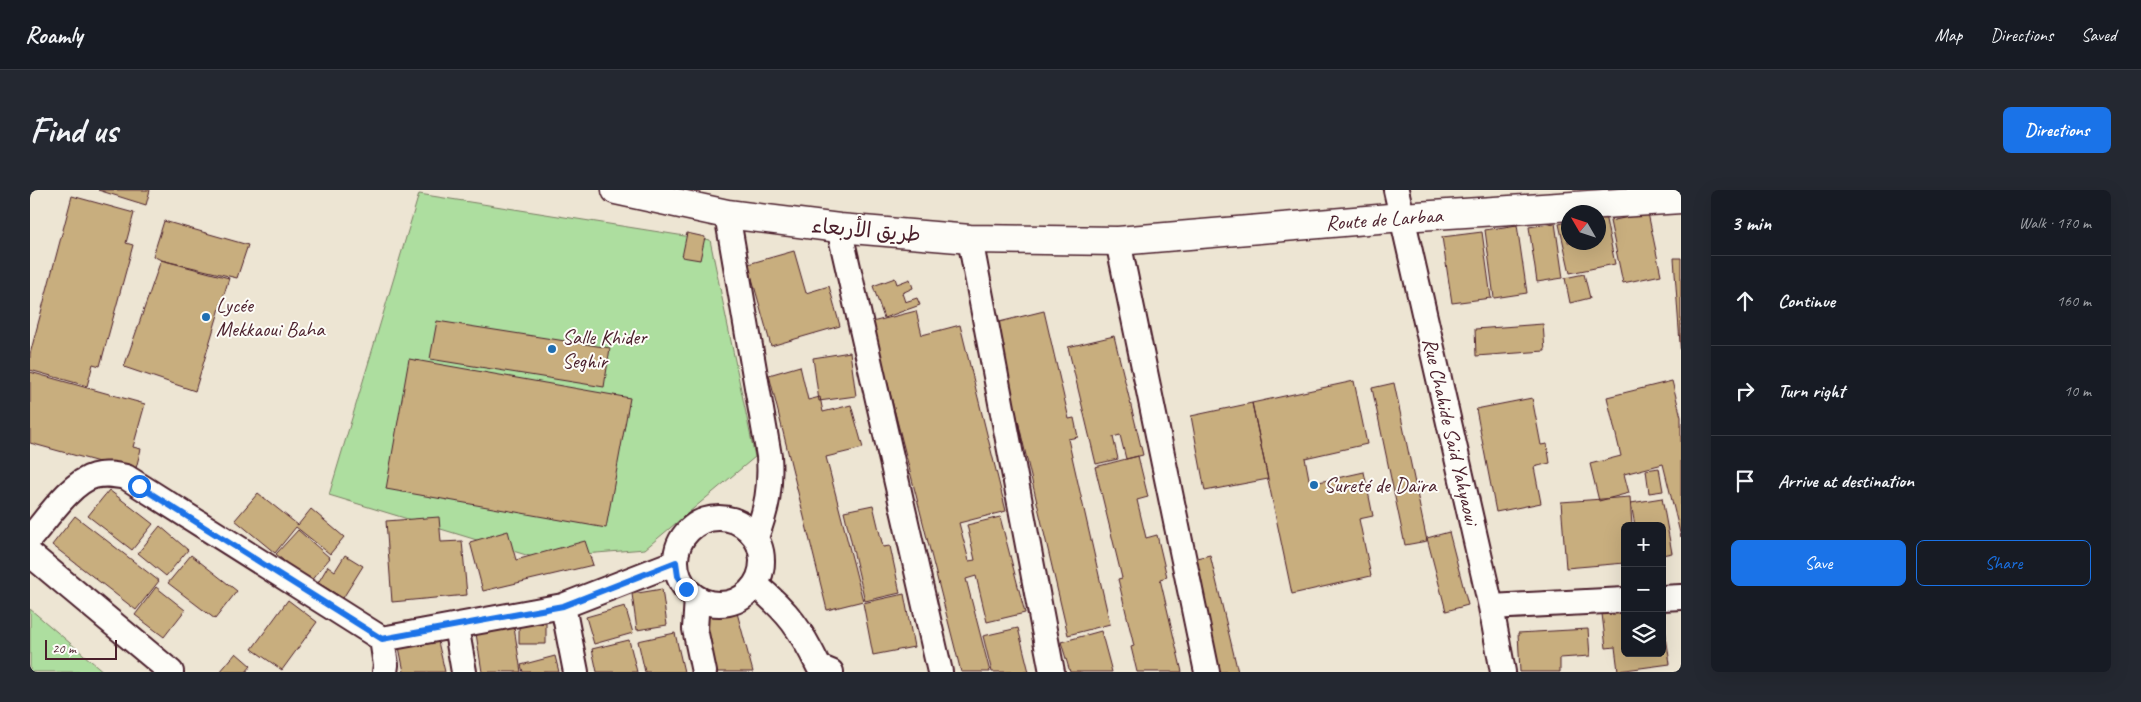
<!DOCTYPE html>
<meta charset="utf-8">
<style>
body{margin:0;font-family:Caveat,"Playpen Sans Arabic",sans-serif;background:#242831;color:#f1f3f6}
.controls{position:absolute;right:15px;bottom:15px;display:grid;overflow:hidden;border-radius:8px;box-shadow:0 5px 20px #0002}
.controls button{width:45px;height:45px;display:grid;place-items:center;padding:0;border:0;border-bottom:1px solid #363941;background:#171b24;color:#f1f3f6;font:25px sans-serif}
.compass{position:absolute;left:1531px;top:15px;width:45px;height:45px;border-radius:50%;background:#171b24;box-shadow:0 5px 20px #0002;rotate:309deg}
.scale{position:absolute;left:15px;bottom:12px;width:72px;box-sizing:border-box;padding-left:5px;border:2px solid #4a1f2b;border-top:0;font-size:14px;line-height:18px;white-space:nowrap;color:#4a1f2b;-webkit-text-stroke:4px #fdfcf7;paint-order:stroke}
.stop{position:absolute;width:15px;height:15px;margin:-11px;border:4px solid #1a73e8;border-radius:50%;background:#fff}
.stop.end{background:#1a73e8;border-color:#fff;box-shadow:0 1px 5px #0008}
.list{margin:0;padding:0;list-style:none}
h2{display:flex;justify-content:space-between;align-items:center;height:65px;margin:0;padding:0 20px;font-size:21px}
h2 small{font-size:16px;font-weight:400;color:#9ea1a6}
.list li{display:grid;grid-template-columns:32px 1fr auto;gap:15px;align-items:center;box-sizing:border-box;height:90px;padding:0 20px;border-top:1px solid #363941}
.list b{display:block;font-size:19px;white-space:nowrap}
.list em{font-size:16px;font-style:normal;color:#9ea1a6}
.actions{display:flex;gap:10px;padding:15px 20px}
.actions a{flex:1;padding:11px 0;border:1px solid #1a73e8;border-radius:8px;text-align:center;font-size:18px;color:#1a73e8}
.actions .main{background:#1a73e8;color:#fff}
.icon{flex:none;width:28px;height:28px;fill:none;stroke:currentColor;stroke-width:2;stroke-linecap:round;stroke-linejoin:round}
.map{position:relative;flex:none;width:1651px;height:482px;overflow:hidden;border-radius:8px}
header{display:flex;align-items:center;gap:30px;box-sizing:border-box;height:70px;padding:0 25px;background:#171b24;border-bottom:1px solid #363941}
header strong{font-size:24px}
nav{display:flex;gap:28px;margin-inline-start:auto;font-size:18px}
.intro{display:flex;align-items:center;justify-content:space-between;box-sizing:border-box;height:120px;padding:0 30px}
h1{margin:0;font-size:35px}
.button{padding:12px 22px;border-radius:8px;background:#1a73e8;color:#fff;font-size:18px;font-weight:700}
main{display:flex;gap:30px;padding:0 30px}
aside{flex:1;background:#171b24;border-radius:8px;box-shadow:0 5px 20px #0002}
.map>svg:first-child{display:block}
.green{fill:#adde9f;stroke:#7c7e65}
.building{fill:#c8ae7e;stroke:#4a1f2b}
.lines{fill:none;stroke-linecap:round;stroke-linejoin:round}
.minor-casing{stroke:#4a1f2b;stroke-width:28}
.secondary-casing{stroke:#4a1f2b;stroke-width:31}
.minor{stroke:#fdfcf7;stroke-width:24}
.secondary{stroke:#fdfcf7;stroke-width:28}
.route{stroke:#1a73e8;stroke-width:6}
.poi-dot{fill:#1f6fb2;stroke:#fdfcf7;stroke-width:2}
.labels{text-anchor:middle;stroke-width:4;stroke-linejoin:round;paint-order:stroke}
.street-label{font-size:21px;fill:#4a1f2b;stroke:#fdfcf7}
.poi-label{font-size:21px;fill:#4a1f2b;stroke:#fdfcf7;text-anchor:start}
</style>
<header>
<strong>Roamly</strong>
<nav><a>Map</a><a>Directions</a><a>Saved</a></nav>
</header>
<div class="intro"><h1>Find us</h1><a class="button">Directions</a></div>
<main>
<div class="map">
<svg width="1651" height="482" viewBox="0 0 1651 482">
<rect width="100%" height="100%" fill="#ede5d3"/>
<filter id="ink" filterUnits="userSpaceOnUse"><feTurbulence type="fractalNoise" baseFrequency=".02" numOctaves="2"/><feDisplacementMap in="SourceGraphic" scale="10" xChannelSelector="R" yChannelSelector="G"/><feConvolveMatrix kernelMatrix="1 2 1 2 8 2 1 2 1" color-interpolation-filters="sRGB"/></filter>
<g filter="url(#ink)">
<path class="green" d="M 389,4 L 680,50 L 725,267 L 615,359 L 506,368 L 299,305 Z
M 0,419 L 74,482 L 0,482 Z"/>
<path class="building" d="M 68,0 L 120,0 L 116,15 Z
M 42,6 L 104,23 L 96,53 L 103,55 L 70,176 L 63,174 L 57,196 L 0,180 L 0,164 Z
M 1618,23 L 1631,85 L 1593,93 L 1580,31 Z
M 1575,25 L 1585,74 L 1540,83 L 1529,34 L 1538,32 L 1538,52 L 1568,52 L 1568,26 Z
M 134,31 L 218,55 L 207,88 L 131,70 L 123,66 Z
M 1525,33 L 1533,88 L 1507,92 L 1499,37 Z
M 1487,35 L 1497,103 L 1464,108 L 1455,40 Z
M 1452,42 L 1461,108 L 1422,113 L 1412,47 Z
M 657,43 L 675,47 L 670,70 L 652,67 Z
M 764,61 L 776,103 L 799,96 L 810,136 L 741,156 L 718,74 Z
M 1644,68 L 1651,68 L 1651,168 Z
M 131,70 L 199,88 L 165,201 L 94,177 Z
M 1554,84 L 1560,108 L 1540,113 L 1535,88 Z
M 865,88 L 867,94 L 880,89 L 883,98 L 872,103 L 875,112 L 887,108 L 890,115 L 854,128 L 843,96 Z
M 886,121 L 892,145 L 930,135 L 976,321 L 929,333 L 939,371 L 945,370 L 937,335 L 970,327 L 995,423 L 957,432 L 946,386 L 936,389 L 960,482 L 931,482 L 842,132 Z
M 1014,121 L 1039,229 L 1044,228 L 1048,247 L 1038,249 L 1080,434 L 1038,445 L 965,133 Z
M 407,131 L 580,158 L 574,197 L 400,169 Z
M 1513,134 L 1515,161 L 1446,166 L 1445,139 Z
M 1084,146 L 1113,265 L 1096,269 L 1090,245 L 1083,247 L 1088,269 L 1066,274 L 1038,157 Z
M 820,162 L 826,206 L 789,211 L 783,168 Z
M 379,169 L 600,208 L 576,338 L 356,299 Z
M 770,176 L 778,210 L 790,207 L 793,222 L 821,215 L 833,258 L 796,267 L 833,411 L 797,420 L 739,185 Z
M 0,182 L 115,214 L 103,257 L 111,259 L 105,282 L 0,253 Z
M 1324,191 L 1337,254 L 1275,268 L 1280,294 L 1334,282 L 1343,326 L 1329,329 L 1341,386 L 1262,404 L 1222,213 Z
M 1642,191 L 1651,227 L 1651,347 L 1633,274 L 1594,284 L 1599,303 L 1569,311 L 1560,274 L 1591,266 L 1577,207 Z
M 1364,193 L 1397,351 L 1375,355 L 1342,198 Z
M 1502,208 L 1511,255 L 1517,254 L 1520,273 L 1504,277 L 1511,313 L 1466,322 L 1446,219 Z
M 1222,213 L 1238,289 L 1175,301 L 1161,226 Z
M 1108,266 L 1118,307 L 1107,310 L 1116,348 L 1127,345 L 1137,387 L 1130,389 L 1152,482 L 1107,482 L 1101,457 L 1104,456 L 1088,389 L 1092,388 L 1065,277 Z
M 1629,278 L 1633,301 L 1619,303 L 1616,280 Z
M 79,300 L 123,334 L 102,360 L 58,326 Z
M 228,303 L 268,335 L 281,319 L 314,347 L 300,364 L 266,337 L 245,363 L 205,330 Z
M 1600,307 L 1602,336 L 1595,336 L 1595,373 L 1536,378 L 1531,312 Z
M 1632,308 L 1642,363 L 1632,365 L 1632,336 L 1605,336 L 1601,313 Z
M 843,315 L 853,357 L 860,356 L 870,403 L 835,411 L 814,321 Z
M 45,326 L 129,391 L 106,420 L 22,355 Z
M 409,327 L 411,352 L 432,351 L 437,405 L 362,412 L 356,331 Z
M 130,336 L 158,360 L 136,386 L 108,363 Z
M 268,340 L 300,368 L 279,393 L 246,364 Z
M 478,341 L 486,370 L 555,351 L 563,375 L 453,401 L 440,352 Z
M 1419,342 L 1438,415 L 1416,421 L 1397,348 Z
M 161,365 L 207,401 L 185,429 L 138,393 Z
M 315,365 L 333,376 L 313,408 L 288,393 L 298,376 L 305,381 Z
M 1180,365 L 1208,482 L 1187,482 L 1159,370 Z
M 126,397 L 155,420 L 134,447 L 105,425 Z
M 632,399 L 637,435 L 607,440 L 602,404 Z
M 874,404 L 884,457 L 843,465 L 833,413 Z
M 258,410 L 287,432 L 252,480 L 222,459 Z
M 595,416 L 603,443 L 564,454 L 556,427 Z
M 1632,417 L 1640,474 L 1588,481 L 1585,457 L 1576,458 L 1572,424 L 1595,421 L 1595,463 L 1632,463 Z
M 706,419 L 723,482 L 686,482 L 671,429 Z
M 483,431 L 491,482 L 452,482 L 445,437 Z
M 489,433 L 516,433 L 516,454 L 489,454 Z
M 988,438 L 999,482 L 962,482 L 953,446 Z
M 1558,439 L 1560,466 L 1530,468 L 1530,482 L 1490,482 L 1488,443 Z
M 1071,441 L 1082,482 L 1040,482 L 1031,452 Z
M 406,443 L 415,482 L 374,482 L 368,452 Z
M 645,443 L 654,482 L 615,482 L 608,451 Z
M 599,450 L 607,482 L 567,482 L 562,459 Z
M 206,463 L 221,476 L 216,482 L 190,482 Z
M 525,466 L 529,482 L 493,482 L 491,475 Z"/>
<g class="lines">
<g class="minor-casing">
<path id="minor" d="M 1366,0 L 1461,417 L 1473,482
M 697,24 L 739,266 C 741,296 737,319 726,347
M 809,38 L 910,482
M 940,49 L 1022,482
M 1088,51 L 1177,482
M646 371a43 43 0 1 1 86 0a43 43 0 1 1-86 0Z
M 0,348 C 16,330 41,292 64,286 C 75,283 85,285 96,287 L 352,449 L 533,416 L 646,372
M 0,364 L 141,482
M 726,395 C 759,423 770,438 789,477 L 801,482
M 667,408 L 665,439 L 674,482
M 1632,408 L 1651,407
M 533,416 L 546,482
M 1461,417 L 1595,410
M 426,436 L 434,482
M 352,449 L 356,475 L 355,482"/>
</g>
<g class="secondary-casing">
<path id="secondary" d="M 586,0 L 697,24 L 809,38 L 940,49 L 1088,51 L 1372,27 L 1651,9"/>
</g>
<use href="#minor" class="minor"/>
<use href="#secondary" class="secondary"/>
</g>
</g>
<g class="lines" filter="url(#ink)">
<path class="route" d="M 109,296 L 352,449 L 533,416 L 646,372 L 648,386 L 656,399"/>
</g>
<g class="poi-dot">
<circle cx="176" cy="127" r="5"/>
<circle cx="522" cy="159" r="5"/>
<circle cx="1284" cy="295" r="5"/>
</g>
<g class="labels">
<g class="street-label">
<text transform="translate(1354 29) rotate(-4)" y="7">Route de Larbaa</text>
<text transform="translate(836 40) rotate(5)" y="7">طريق الأربعاء</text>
<text transform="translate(1421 241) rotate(77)" y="7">Rue Chahide Said Yahyaoui</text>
</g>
<g class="poi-label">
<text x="186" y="122">Lycée<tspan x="186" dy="24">Mekkaoui Baha</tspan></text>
<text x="532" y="154">Salle Khider<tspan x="532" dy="24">Seghir</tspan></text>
<text x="1294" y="302">Sureté de Daïra</text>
</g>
</g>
</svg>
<div class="controls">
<button>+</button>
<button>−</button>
<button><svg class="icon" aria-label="layers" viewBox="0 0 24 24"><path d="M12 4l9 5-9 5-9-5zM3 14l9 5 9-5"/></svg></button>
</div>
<svg class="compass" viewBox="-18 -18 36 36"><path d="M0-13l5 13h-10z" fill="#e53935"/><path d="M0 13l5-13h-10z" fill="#9ea1a6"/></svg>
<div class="scale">20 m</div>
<div class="stop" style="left:109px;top:296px"></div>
<div class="stop end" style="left:656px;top:399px"></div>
</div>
<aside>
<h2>3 min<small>Walk · 170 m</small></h2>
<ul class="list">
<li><svg class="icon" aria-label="ahead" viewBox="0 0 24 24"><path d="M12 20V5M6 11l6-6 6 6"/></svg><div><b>Continue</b></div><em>160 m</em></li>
<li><svg class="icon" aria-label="right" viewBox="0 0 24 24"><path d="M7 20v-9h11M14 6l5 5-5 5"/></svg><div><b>Turn right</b></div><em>10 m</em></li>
<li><svg class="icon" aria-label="arrive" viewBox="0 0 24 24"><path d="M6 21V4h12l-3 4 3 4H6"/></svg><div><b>Arrive at destination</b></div></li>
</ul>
<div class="actions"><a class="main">Save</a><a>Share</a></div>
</aside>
</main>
